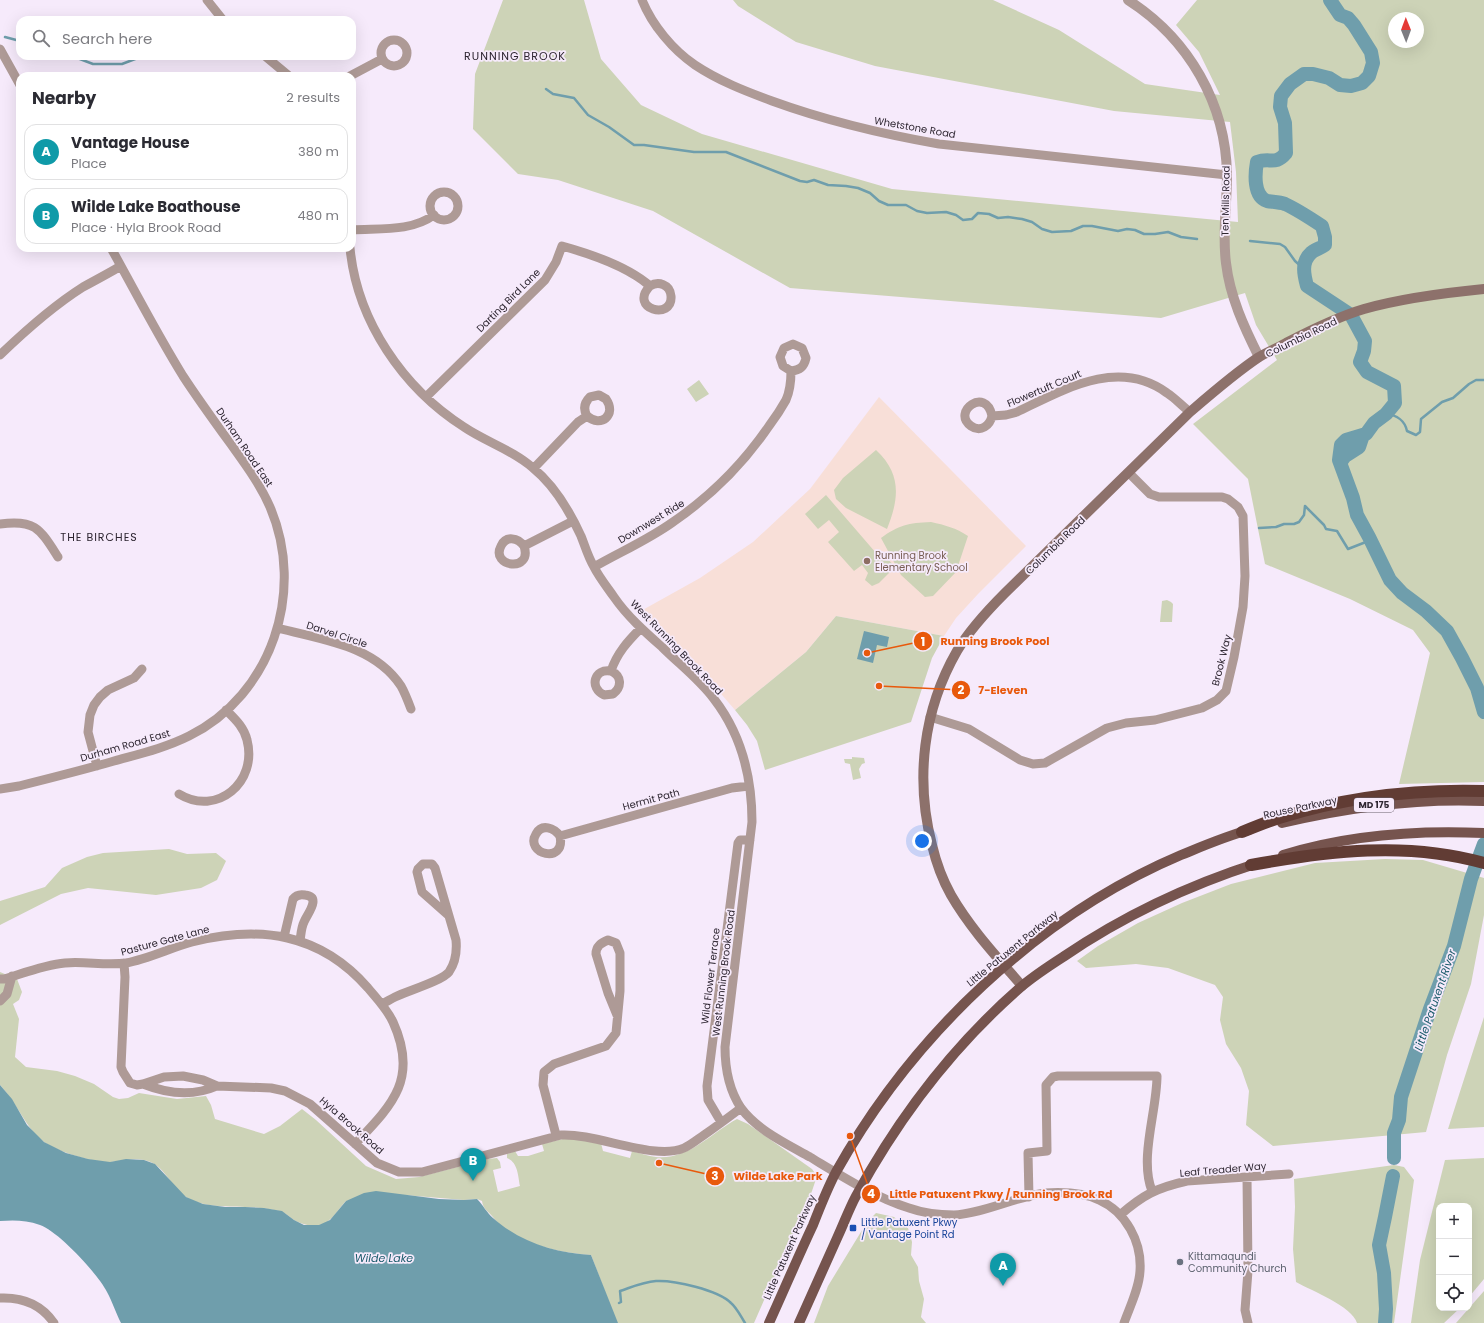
<!DOCTYPE html>
<meta charset="utf-8">
<style>
body{margin:0;font-family:Poppins,sans-serif;background:#f7f7f7;color:#2b2b33}
.controls{position:absolute;right:12px;bottom:12px;display:grid;overflow:hidden;border-radius:8px;box-shadow:0 4px 16px #0002}
.controls button{width:36px;height:36px;display:grid;place-items:center;padding:0;border:0;border-bottom:1px solid #e1e1e2;background:#fff;color:#2b2b33;font:20px sans-serif}
.compass{position:absolute;left:1388px;top:12px;width:36px;height:36px;border-radius:50%;background:#fff;box-shadow:0 4px 16px #0002;rotate:359deg}
.you{position:absolute;left:922px;top:841px;width:14px;height:14px;margin:-10px;border:3px solid #fff;border-radius:50%;background:#1a73e8;box-shadow:0 0 0 6px #1a73e833}
.badge{display:grid;place-items:center;width:26px;height:26px;border-radius:50%;background:#6a622e;color:#fff;font-size:13px;font-weight:700}
.pin{position:absolute;translate:-50% -33px;filter:drop-shadow(0 1px 2px #0008)}
.pin::after{content:'';position:absolute;top:21px;width:14px;height:12px;background:inherit;clip-path:polygon(0 0,100% 0,50% 100%)}
.list{margin:0;padding:0;list-style:none}
h2{display:flex;justify-content:space-between;align-items:center;height:52px;margin:0;padding:0 16px;font-size:17px}
h2 small{font-size:13px;font-weight:400;color:#7c7c81}
.list li{display:grid;grid-template-columns:26px 1fr auto;gap:12px;align-items:center;box-sizing:border-box;height:56px;margin:0 8px 8px;padding:0 8px;border:1px solid #e1e1e2;border-radius:12px}
.list b{display:block;font-size:15px;white-space:nowrap}
.list p{margin:0;font-size:13px;white-space:nowrap;color:#7c7c81}
.list em{font-size:13px;font-style:normal;color:#7c7c81}
.icon{flex:none;width:22px;height:22px;fill:none;stroke:currentColor;stroke-width:2;stroke-linecap:round;stroke-linejoin:round}
.map{position:relative;flex:none;width:1484px;height:1323px;overflow:hidden}
.search{position:absolute;background:#fff;box-shadow:0 4px 16px #0002;left:16px;top:16px;width:340px;height:44px;display:flex;align-items:center;gap:10px;box-sizing:border-box;padding:0 14px;border-radius:12px;color:#7c7c81;font-size:15px}
.panel{position:absolute;background:#fff;box-shadow:0 4px 16px #0002;left:16px;top:72px;width:340px;height:180px;border-radius:12px}
.map>svg:first-child{display:block}
.education{fill:#f8dfd8}
.green{fill:#cdd3b7;fill-rule:evenodd}
.water{fill:#6f9eac}
.lines{fill:none;stroke-linecap:round;stroke-linejoin:round}
.stream{stroke:#6f9eac;stroke-width:2.5}
.river{stroke:#6f9eac;stroke-width:14}
.minor{stroke:#ae9a96;stroke-width:9}
.tertiary{stroke:#ae9a96;stroke-width:10}
.secondary{stroke:#8d716b;stroke-width:10}
.primary{stroke:#76544e;stroke-width:10}
.motorway{stroke:#613c34;stroke-width:12}
.education-dot{fill:#8d6e63;stroke:#f6eafb;stroke-width:1.5}
.transit-dot{fill:#1a4fb4;stroke:#f6eafb;stroke-width:1.5}
.worship-dot{fill:#6b7280;stroke:#f6eafb;stroke-width:1.5}
.labels{text-anchor:middle;stroke-width:3.5;stroke-linejoin:round;paint-order:stroke}
.shield{fill:#f6eafb;stroke:#69606d;stroke-width:1}
.shield-label{font-size:9px;font-weight:bold;fill:#2d2530}
.street-label{font-size:10px;fill:#2d2530;stroke:#f6eafb}
.education-label{font-size:10px;fill:#785e54;stroke:#f6eafb;text-anchor:start}
.transit-label{font-size:10px;fill:#164399;stroke:#f6eafb;text-anchor:start}
.worship-label{font-size:10px;fill:#5b616d;stroke:#f6eafb;text-anchor:start}
.neighbourhood-label{font-size:11px;letter-spacing:1px;fill:#2d2530;stroke:#f6eafb}
.water-label{font-size:11px;font-style:italic;fill:#195a6a;stroke:#f6eafb}
.leader{fill:none;stroke:#e8590c;stroke-width:1.5}
.callout-dot{fill:#e8590c;stroke:#f6eafb;stroke-width:1.5}
.mark-label{font-size:12px;text-anchor:middle;font-weight:bold;fill:#fff}
.callout-label{font-size:11px;text-anchor:middle;font-weight:bold;fill:#e8590c;stroke:#f6eafb;stroke-width:3.5;stroke-linejoin:round;paint-order:stroke}
</style>
<div class="map">
<svg width="1484" height="1323" viewBox="0 0 1484 1323">
<rect width="100%" height="100%" fill="#f6eafb"/>
<path class="education" d="M 879,397 L 1026,546 L 978,594 L 956,618 L 944,636 L 836,616 L 806,652 L 735,710 L 703,673 L 639,612 L 700,578 L 753,542 L 810,489 Z"/>
<path class="green" d="M 503,0 L 584,0 L 601,59 L 641,105 L 702,134 L 892,189 L 1238,222 L 1236,172 L 1230,122 L 1114,111 L 875,66 L 796,42 L 738,6 L 733,0 L 993,0 L 1059,30 L 1145,84 L 1220,95 L 1199,52 L 1176,25 L 1197,0 L 1484,0 L 1484,782 L 1399,784 L 1430,653 L 1413,630 L 1350,599 L 1265,564 L 1248,479 L 1193,424 L 1277,360 L 1256,325 L 1245,293 L 1161,318 L 790,288 L 653,211 L 558,180 L 518,174 L 473,129 L 475,74 ZM 1394,18 L 1418,18 L 1418,42 L 1394,42 Z
M 699,380 L 709,394 L 696,402 L 687,389 Z
M 876,450 C 902,474 899,499 887,529 L 846,508 L 836,499 L 834,490 L 843,478 Z
M 826,495 L 876,553 L 880,550 L 895,567 L 879,583 L 872,586 L 865,580 L 868,573 L 862,565 L 854,571 L 828,542 L 839,532 L 829,520 L 818,529 L 805,514 Z
M 931,522 C 945,525 956,528 968,536 L 956,572 L 933,596 L 925,597 L 901,575 L 881,538 C 899,525 908,523 931,522 Z
M 1167,600 L 1171,602 L 1173,604 L 1172,622 L 1160,622 L 1162,601 Z
M 836,616 L 944,636 L 932,658 L 911,722 L 765,770 L 757,741 L 747,725 L 735,710 L 806,652 Z
M 852,757 L 864,758 L 865,763 L 862,764 L 859,769 L 861,778 L 853,780 L 850,764 L 845,763 L 844,759 L 852,759 Z
M 169,849 L 187,854 L 216,853 L 226,861 L 217,880 L 201,888 L 156,895 L 88,888 L 61,894 L 0,925 L 0,901 L 45,887 L 62,868 L 87,857 L 103,853 Z
M 1385,859 L 1423,860 L 1484,878 L 1484,915 L 1471,984 L 1447,1055 L 1426,1132 L 1273,1146 L 1246,1125 L 1249,1091 L 1241,1068 L 1226,1044 L 1220,1020 L 1223,997 L 1215,985 L 1168,968 L 1136,964 L 1086,968 L 1077,961 L 1098,946 L 1138,923 L 1182,903 L 1231,884 L 1315,863 Z
M 0,972 L 17,979 L 22,992 L 19,1000 L 13,1004 L 19,1019 L 15,1057 L 26,1067 L 57,1071 L 75,1076 L 94,1084 L 113,1097 L 119,1099 L 128,1098 L 139,1093 L 177,1099 L 206,1096 L 211,1105 L 215,1119 L 264,1134 L 280,1126 L 302,1109 L 316,1120 L 366,1166 L 396,1179 L 419,1177 L 488,1159 L 497,1158 L 500,1162 L 501,1168 L 493,1170 L 498,1192 L 520,1186 C 518,1176 518,1162 507,1158 L 507,1154 L 515,1151 L 518,1156 L 528,1156 L 544,1151 L 542,1144 L 567,1138 L 601,1143 L 603,1151 L 630,1158 L 632,1151 C 640,1153 648,1156 656,1157 C 689,1160 711,1133 737,1119 L 748,1124 L 812,1169 L 817,1176 L 812,1191 L 754,1323 L 617,1323 L 591,1255 C 559,1253 512,1243 492,1216 C 488,1211 483,1209 482,1201 L 477,1199 L 464,1200 L 404,1195 L 346,1201 C 338,1209 332,1222 320,1225 C 312,1227 301,1224 294,1220 C 289,1217 285,1212 279,1211 C 268,1209 257,1207 245,1207 C 225,1206 204,1208 186,1197 C 170,1187 165,1164 144,1160 C 132,1158 122,1161 111,1162 C 94,1163 58,1152 44,1142 C 29,1131 22,1114 11,1099 C 8,1094 4,1090 0,1085 Z
M 1484,1017 L 1484,1127 L 1448,1129 Z
M 1484,1158 L 1484,1279 L 1469,1297 L 1469,1206 L 1439,1206 L 1439,1308 L 1460,1308 L 1444,1323 L 1411,1323 L 1420,1260 L 1445,1160 Z
M 1394,1165 L 1404,1167 L 1414,1180 L 1394,1323 L 1357,1323 C 1352,1306 1312,1291 1296,1282 L 1293,1249 L 1295,1207 L 1294,1179 Z
M 876,1213 L 894,1217 L 908,1228 L 912,1242 L 911,1255 L 918,1267 L 919,1281 L 924,1299 L 921,1317 L 926,1323 L 814,1323 L 828,1286 L 867,1222 Z
M 1484,1291 L 1484,1323 L 1456,1323 Z"/>
<path class="water" d="M 864,631 L 889,637 L 887,647 L 877,645 L 873,663 L 857,659 Z
M 0,1085 L 12,1099 L 27,1125 L 44,1142 L 66,1153 L 88,1159 L 110,1162 L 126,1159 L 144,1160 L 155,1164 L 186,1197 L 203,1204 L 225,1207 L 245,1207 L 264,1208 L 282,1211 L 294,1220 L 304,1225 L 319,1225 L 330,1220 L 346,1201 L 364,1193 L 376,1191 L 439,1199 L 464,1200 L 477,1199 C 483,1205 487,1213 493,1218 C 520,1242 555,1253 591,1255 L 618,1323 L 121,1323 C 116,1313 112,1301 107,1292 C 98,1274 58,1231 40,1225 C 26,1220 14,1220 0,1221 Z"/>
<g class="lines">
<path class="stream" d="M 5,37 L 20,41
M 72,56 L 93,64 L 122,64 L 143,56
M 546,89 L 553,94 L 574,98 L 588,115 L 609,127 L 634,145 L 644,145 L 694,152 L 726,152 L 800,181 L 807,182 L 814,180 L 828,185 L 846,186 L 858,188 L 870,193 L 879,201 L 888,205 L 906,205 L 917,211 L 927,213 L 946,212 L 956,215 L 963,220 L 972,219 L 978,213 L 989,214 L 998,218 L 1008,217 L 1022,219 L 1032,222 L 1042,229 L 1052,232 L 1071,231 L 1083,226 L 1092,226 L 1118,231 L 1127,229 L 1135,230 L 1144,234 L 1155,234 L 1168,232 L 1181,237 L 1197,239
M 1250,241 L 1280,244 L 1285,247 L 1295,261 L 1304,269
M 1386,414 C 1397,415 1405,421 1407,431 L 1416,435 L 1420,432 L 1421,419 L 1442,402 L 1453,398 L 1469,384 L 1476,380 L 1484,380
M 1259,528 L 1276,527 L 1284,524 L 1294,524 L 1299,522 L 1304,515 L 1305,506 L 1324,525 L 1326,529 L 1337,531 L 1348,549 L 1371,540
M 619,1303 L 621,1302 L 620,1291 C 632,1287 643,1282 656,1281 C 674,1280 718,1290 731,1303 C 737,1308 741,1317 745,1323"/>
<path class="river" d="M 1330,0 L 1340,15 L 1348,18 L 1354,25 L 1371,52 L 1373,63 L 1369,76 L 1362,83 L 1351,86 L 1340,85 L 1329,78 L 1313,74 L 1304,74 L 1290,84 L 1281,96 L 1280,107 L 1285,123 L 1286,153 C 1275,166 1270,157 1257,162 C 1255,173 1253,196 1267,201 C 1273,202 1279,202 1285,204 C 1298,210 1310,218 1322,226 L 1325,237 L 1325,245 C 1321,248 1314,250 1311,253 C 1301,262 1304,275 1307,286 L 1351,315 L 1365,341 L 1364,351 L 1360,362 L 1367,372 L 1394,386 L 1395,403 L 1386,414 L 1374,423 L 1366,434 L 1346,440 L 1341,445 L 1339,460 L 1353,498 L 1357,515 L 1369,537 L 1390,580 L 1402,593 L 1426,611 L 1447,631 L 1462,658 L 1477,688 L 1484,712
M 1340,463 L 1345,456 L 1359,447 L 1363,435
M 1394,1158 L 1394,1133 L 1399,1120 L 1401,1097 L 1430,1009 L 1454,946 L 1471,879 L 1484,844
M 1385,1323 L 1386,1309 L 1384,1273 L 1379,1245 L 1385,1217 L 1393,1176"/>
<path class="minor" d="M 207,0 L 223,20
M 642,0 C 652,25 673,50 695,65 C 719,81 745,91 772,101 C 827,121 882,134 939,144 L 1227,175
M381 53a13 13 0 1 1 26 0a13 13 0 1 1-26 0Z
M 0,49 L 20,85
M 265,56 L 289,76
M 350,76 L 382,59
M430 206a14 14 0 1 1 28 0a14 14 0 1 1-28 0Z
M 352,230 C 379,228 411,232 434,215
M 350,248 C 357,321 403,388 464,427 C 486,442 513,450 533,468 C 554,485 570,512 581,536 C 585,546 588,557 594,567 C 599,577 607,587 614,597 C 627,616 645,632 662,647 C 679,664 699,679 714,699 C 741,734 752,777 752,822 L 725,1047 C 725,1069 729,1090 741,1108 C 757,1130 787,1144 810,1157 C 840,1175 876,1198 909,1208 C 923,1213 939,1215 954,1215 C 985,1213 1014,1197 1045,1193 C 1062,1192 1083,1192 1099,1200 C 1126,1212 1142,1242 1140,1271 C 1139,1289 1130,1306 1124,1323
M 0,355 C 26,330 53,306 83,287 C 96,280 109,273 121,266
M 426,397 L 545,280 L 556,262 L 562,246 C 591,254 627,266 650,286 C 628,309 673,321 671,296 C 670,284 658,281 650,286
M 992,416 C 990,425 981,433 971,426 C 951,412 986,386 992,416 L 1006,415 L 1017,412 C 1063,390 1118,357 1167,393 C 1175,398 1182,406 1190,412
M 534,468 L 578,422 L 587,416 C 583,409 584,403 590,397 L 599,395 L 606,399 C 617,415 601,428 587,416
M 0,524 C 35,519 40,529 58,557
M 524,546 C 518,538 506,535 501,546 C 490,567 533,573 524,546 L 573,521
M 594,567 C 620,552 648,540 673,522 C 711,496 743,464 769,426 C 775,418 781,409 786,400 C 790,391 791,381 791,371 C 800,370 804,367 806,358 L 802,348 L 793,344 L 784,348 L 780,357 L 783,366 L 791,371
M 278,628 C 322,640 374,645 401,686 C 405,693 408,701 411,709
M 611,671 C 594,668 589,688 604,695 L 613,694 C 622,687 622,676 611,671 C 617,653 628,641 641,628
M 930,717 L 969,729 L 1020,760 L 1033,764 L 1045,763 L 1107,728 L 1126,723 L 1155,720 L 1202,708 L 1217,700 L 1226,691 L 1234,657 L 1243,607 L 1245,576 L 1243,516 L 1238,507 L 1228,499 L 1222,497 L 1159,497 L 1150,494 L 1129,473
M 97,766 L 88,732 L 90,715 L 94,705 L 100,697 L 108,690 L 134,678 L 142,669
M 0,789 L 19,786 C 51,778 83,770 114,761 C 139,754 165,748 189,736 C 272,695 306,591 270,507 C 260,484 245,464 230,443 C 214,421 198,399 183,376 C 157,334 135,291 111,248
M 179,794 C 217,817 258,782 247,740 C 244,727 235,719 226,710
M 560,836 C 566,865 524,854 536,834 C 542,823 554,828 560,836 L 732,788 L 749,786
M 284,937 L 293,899 C 296,895 300,894 305,895 C 322,897 307,914 304,922 C 301,928 301,935 300,941
M 124,963 L 125,977 L 121,1067 L 123,1072 L 130,1083 L 137,1085 L 143,1084 L 164,1077 L 183,1076 L 203,1080 L 217,1086 L 271,1088 L 285,1091 L 310,1104 L 377,1163 L 399,1172 L 422,1172 L 561,1135 C 596,1133 655,1161 684,1148 C 691,1145 698,1139 704,1135 C 717,1126 729,1117 741,1108
M 0,979 L 4,979 C 24,973 44,965 65,963 C 85,961 106,966 126,963 C 148,959 170,948 192,942 C 260,925 320,933 368,988 C 377,999 387,1009 393,1022 C 419,1079 392,1105 355,1144
M 0,1001 L 7,994 L 12,976
M 382,1004 C 386,1002 391,999 395,997 C 407,991 442,981 449,972 C 456,962 457,951 456,940 L 435,868 L 432,864 L 423,864 L 418,869 L 417,872 L 422,892 L 448,915
M 143,1084 C 168,1094 192,1097 217,1086
M 721,1122 L 708,1100 L 707,1086 L 738,843 L 740,840 L 750,840
M 556,1135 L 543,1085 L 544,1072 L 554,1064 L 606,1046 L 616,1033 L 620,991 L 620,953 L 616,943 L 608,940 C 601,943 596,946 596,954 L 608,993 L 617,1015
M 1247,1177 L 1248,1271 L 1245,1310 L 1248,1323
M 1029,1197 L 1028,1153 L 1047,1151 L 1046,1085 L 1053,1077 L 1058,1076 L 1157,1076 C 1157,1111 1139,1158 1152,1191
M 1120,1215 C 1143,1195 1156,1188 1187,1181 L 1289,1174
M 0,1298 C 23,1297 41,1304 54,1323"/>
<path class="tertiary" d="M 1128,0 C 1189,39 1226,104 1227,175 C 1227,206 1222,233 1226,263 C 1230,297 1244,327 1259,357"/>
<path class="secondary" d="M 1022,986 C 997,957 970,928 951,895 C 942,879 936,862 932,845 C 915,779 923,710 957,651 C 970,629 987,611 1005,593 L 1190,412 C 1212,393 1235,373 1259,357 C 1268,352 1277,348 1286,343 C 1311,330 1337,317 1364,309 C 1403,298 1443,293 1484,289"/>
<path class="primary" d="M 1282,823 C 1349,807 1415,798 1484,801
M 1283,855 C 1347,835 1417,830 1484,833
M 769,1323 C 784,1290 798,1257 813,1225 C 820,1207 827,1189 836,1172 C 912,1036 1037,916 1181,855 C 1203,846 1226,836 1249,830
M 799,1323 C 812,1294 825,1265 838,1236 C 844,1223 849,1209 856,1196 C 899,1117 954,1045 1022,986 C 1034,976 1049,966 1063,957 C 1123,916 1189,885 1258,863"/>
<path class="motorway" d="M 1242,832 C 1254,827 1266,822 1279,818 C 1345,797 1415,789 1484,791
M 1251,865 C 1328,851 1407,841 1484,863"/>
</g>
<circle class="education-dot" cx="867" cy="561" r="4"/>
<rect class="transit-dot" x="849" y="1224" width="8" height="8" rx="2"/>
<circle class="worship-dot" cx="1180" cy="1262" r="4"/>
<g class="labels">
<rect class="shield" x="1354" y="798" width="40" height="14" rx="3"/>
<g class="shield-label">
<text x="1374" y="808">MD 175</text>
</g>
<g class="street-label">
<text transform="translate(915 127) rotate(10)" y="4">Whetstone Road</text>
<text transform="translate(1225 201) rotate(-89)" y="4">Ten Mills Road</text>
<text transform="translate(508 300) rotate(-45)" y="4">Darting Bird Lane</text>
<text transform="translate(1301 337) rotate(-26)" y="4">Columbia Road</text>
<text transform="translate(1044 388) rotate(-23)" y="4">Flowertuft Court</text>
<text transform="translate(245 447) rotate(56)" y="4">Durham Road East</text>
<text transform="translate(651 521) rotate(-31)" y="4">Downwest Ride</text>
<text transform="translate(1055 545) rotate(-44)" y="4">Columbia Road</text>
<text transform="translate(337 634) rotate(18)" y="4">Darvel Circle</text>
<text transform="translate(677 647) rotate(46)" y="4">West Running Brook Road</text>
<text transform="translate(1221 660) rotate(-76)" y="4">Brook Way</text>
<text transform="translate(125 745) rotate(-16)" y="4">Durham Road East</text>
<text transform="translate(651 799) rotate(-15)" y="4">Hermit Path</text>
<text transform="translate(1300 807) rotate(-12)" y="4">Rouse Parkway</text>
<text transform="translate(165 940) rotate(-15)" y="4">Pasture Gate Lane</text>
<text transform="translate(1012 948) rotate(-39)" y="4">Little Patuxent Parkway</text>
<text transform="translate(723 973) rotate(-83)" y="4">West Running Brook Road</text>
<text transform="translate(710 976) rotate(-83)" y="4">Wild Flower Terrace</text>
<text transform="translate(352 1125) rotate(41)" y="4">Hyla Brook Road</text>
<text transform="translate(1223 1169) rotate(-5)" y="4">Leaf Treader Way</text>
<text transform="translate(789 1247) rotate(-66)" y="4">Little Patuxent Parkway</text>
</g>
<g class="education-label">
<text x="875" y="559">Running Brook<tspan x="875" dy="12">Elementary School</tspan></text>
</g>
<g class="transit-label">
<text x="861" y="1226">Little Patuxent Pkwy<tspan x="861" dy="12">/ Vantage Point Rd</tspan></text>
</g>
<g class="worship-label">
<text x="1188" y="1260">Kittamaqundi<tspan x="1188" dy="12">Community Church</tspan></text>
</g>
<g class="neighbourhood-label">
<text x="515" y="60">RUNNING BROOK</text>
<text x="99" y="541">THE BIRCHES</text>
</g>
<g class="water-label">
<text transform="translate(1435 1000) rotate(-71)" y="4">Little Patuxent River</text>
<text x="384" y="1262">Wilde Lake</text>
</g>
</g>
<path class="leader" d="M867 653L923 641M879 686L961 690M659 1163L715 1176M850 1136L871 1194"/>
<g class="callout-dot">
<circle cx="867" cy="653" r="4"/>
<circle cx="879" cy="686" r="4"/>
<circle cx="659" cy="1163" r="4"/>
<circle cx="850" cy="1136" r="4"/>
<circle cx="923" cy="641" r="10"/>
<circle cx="961" cy="690" r="10"/>
<circle cx="715" cy="1176" r="10"/>
<circle cx="871" cy="1194" r="10"/>
</g>
<g class="mark-label">
<text x="923" y="646">1</text>
<text x="961" y="694">2</text>
<text x="715" y="1180">3</text>
<text x="871" y="1198">4</text>
</g>
<g class="callout-label">
<text x="995" y="645">Running Brook Pool</text>
<text x="1003" y="694">7-Eleven</text>
<text x="778" y="1180">Wilde Lake Park</text>
<text x="1001" y="1198">Little Patuxent Pkwy / Running Brook Rd</text>
</g>
</svg>
<div class="controls">
<button>+</button>
<button>−</button>
<button><svg class="icon" aria-label="locate" viewBox="0 0 24 24"><circle cx="12" cy="12" r="6"/><path d="M12 2v4M12 18v4M2 12h4M18 12h4"/></svg></button>
</div>
<svg class="compass" viewBox="-18 -18 36 36"><path d="M0-13l5 13h-10z" fill="#e53935"/><path d="M0 13l5-13h-10z" fill="#7c7c81"/></svg>
<div class="you"></div>
<div class="pin badge" style="left:1003px;top:1286px;background:#0f9aa8">A</div>
<div class="pin badge" style="left:473px;top:1181px;background:#0f9aa8">B</div>
<div class="search"><svg class="icon" aria-label="search" viewBox="0 0 24 24"><circle cx="10" cy="10" r="6"/><path d="M15 15l6 6"/></svg>Search here</div>
<section class="panel">
<h2>Nearby<small>2 results</small></h2>
<ul class="list">
<li><span class="badge" style="background:#0f9aa8">A</span><div><b>Vantage House</b><p>Place</p></div><em>380 m</em></li>
<li><span class="badge" style="background:#0f9aa8">B</span><div><b>Wilde Lake Boathouse</b><p>Place · Hyla Brook Road</p></div><em>480 m</em></li>
</ul>
</section>
</div>
